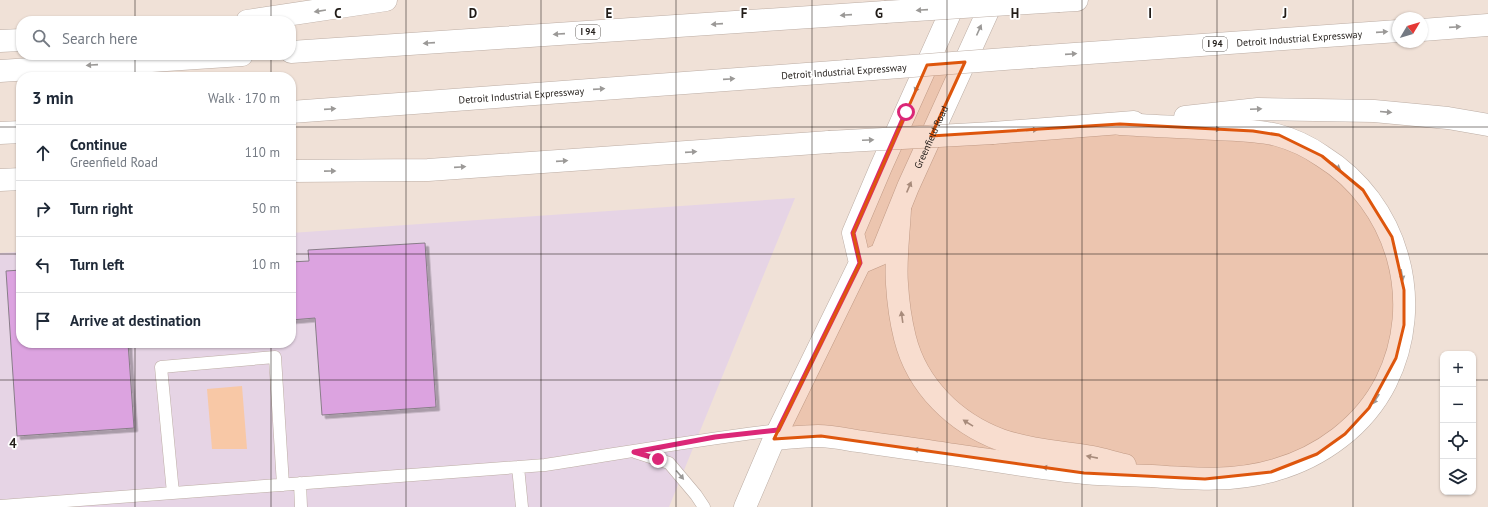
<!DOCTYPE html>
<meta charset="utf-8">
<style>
body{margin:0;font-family:"PT Sans",sans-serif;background:#f6f6f7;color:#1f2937}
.controls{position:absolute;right:12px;bottom:12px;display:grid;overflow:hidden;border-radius:8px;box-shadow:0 1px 3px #0004}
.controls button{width:36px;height:36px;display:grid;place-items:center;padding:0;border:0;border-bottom:1px solid #e0e1e3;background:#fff;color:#1f2937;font:20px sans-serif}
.compass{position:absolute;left:1392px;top:12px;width:36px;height:36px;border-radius:50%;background:#fff;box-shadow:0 1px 3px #0004;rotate:52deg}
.stop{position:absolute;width:12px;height:12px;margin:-9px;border:3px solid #db2777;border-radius:50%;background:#fff}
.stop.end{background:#db2777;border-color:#fff;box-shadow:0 1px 4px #0008}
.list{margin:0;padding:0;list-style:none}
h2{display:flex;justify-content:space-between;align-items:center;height:52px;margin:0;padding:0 16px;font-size:17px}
h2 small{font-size:13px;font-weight:400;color:#747a83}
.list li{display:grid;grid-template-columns:26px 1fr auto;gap:12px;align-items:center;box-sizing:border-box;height:56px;padding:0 16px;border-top:1px solid #e0e1e3}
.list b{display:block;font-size:15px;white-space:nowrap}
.list p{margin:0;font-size:13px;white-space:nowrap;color:#747a83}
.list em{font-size:13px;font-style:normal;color:#747a83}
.icon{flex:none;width:22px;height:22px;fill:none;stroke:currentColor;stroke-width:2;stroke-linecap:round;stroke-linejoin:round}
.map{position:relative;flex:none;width:1488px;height:507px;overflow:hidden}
.search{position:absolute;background:#fff;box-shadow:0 1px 3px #0004;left:16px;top:16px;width:280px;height:44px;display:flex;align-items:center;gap:10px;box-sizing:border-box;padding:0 14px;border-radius:16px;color:#747a83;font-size:15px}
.panel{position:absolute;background:#fff;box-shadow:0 1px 3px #0004;left:16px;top:72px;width:280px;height:276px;border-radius:16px}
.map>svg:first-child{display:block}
.industrial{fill:#e6d4e5}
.green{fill:#f8c8a6}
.building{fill:#dca3e0;stroke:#887d88;filter:url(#shadow)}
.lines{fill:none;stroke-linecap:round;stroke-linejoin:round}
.service-casing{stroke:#bcada4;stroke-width:13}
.secondary-casing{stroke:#bcada4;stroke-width:23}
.motorway-casing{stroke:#bcada4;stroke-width:23}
.service{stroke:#fff;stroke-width:12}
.secondary{stroke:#fff;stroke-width:22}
.motorway{stroke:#fff;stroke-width:22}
.motorway-bridge-casing{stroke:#bcada4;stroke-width:23;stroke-linecap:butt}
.motorway-bridge{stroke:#fff;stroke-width:22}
.oneway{fill:#9b9997}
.route{stroke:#db2777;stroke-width:5}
.marked{fill:#de560d;fill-opacity:0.2;stroke:#de560d;stroke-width:3;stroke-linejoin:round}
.grid{fill:none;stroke:#211c18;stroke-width:1;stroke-opacity:0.55}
.labels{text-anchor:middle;stroke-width:3.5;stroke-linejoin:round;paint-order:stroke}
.shield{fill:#fff;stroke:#64605d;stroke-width:1}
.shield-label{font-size:9px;font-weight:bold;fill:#211c18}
.street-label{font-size:10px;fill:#211c18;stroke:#fff}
.grid-label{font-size:13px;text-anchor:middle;font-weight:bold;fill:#211c18;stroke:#fff;stroke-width:3.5;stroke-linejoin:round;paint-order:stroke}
</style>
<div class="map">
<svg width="1488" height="507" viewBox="0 0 1488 507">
<defs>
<filter id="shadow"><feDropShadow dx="3.5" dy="3.5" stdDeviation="0" flood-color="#0004"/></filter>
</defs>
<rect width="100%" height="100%" fill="#f0e1d7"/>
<path class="industrial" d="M 795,198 L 669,507 L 0,507 L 0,253 L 21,252 L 21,343 L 291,343 L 291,233 Z"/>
<path class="green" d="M 242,386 L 247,449 L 212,449 L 207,389 Z"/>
<path class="building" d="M 425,243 L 436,407 L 322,415 L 315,318 L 291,320 L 291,262 L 309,261 L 308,250 Z
M 21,270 L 21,343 L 128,343 L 134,428 L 17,436 L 6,271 Z"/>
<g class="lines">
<g class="service-casing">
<path id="service" d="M 635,452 L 669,463 L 696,495 L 704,507
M 518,467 L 522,507
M 300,483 L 301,507
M 173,493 L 161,367 L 275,357 L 283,485
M 0,506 L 545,465 C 623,453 700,439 778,430"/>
</g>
<g class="secondary-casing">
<g id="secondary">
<path id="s1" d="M 860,263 L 881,254 L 908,187 L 993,0"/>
<path d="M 745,507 L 774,439 L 860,263 L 853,233 L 881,167 L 956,0"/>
</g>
</g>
<g class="motorway-casing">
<g id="motorway">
<path d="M 1059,1 L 1077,0"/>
<path d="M 247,21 L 386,0"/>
<path d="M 1422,30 L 1488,25"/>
<path d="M 0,41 L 21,40"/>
<path d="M 291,52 L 885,12"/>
<path id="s2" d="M 1032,57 L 1398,31"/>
<path d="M 0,71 L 242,55"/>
<path id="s3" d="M 291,112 L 847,71"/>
<path d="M 1185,117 L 1258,109 L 1374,111 L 1448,118 L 1488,125"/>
<path d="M 0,133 L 21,132"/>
<path d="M 993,133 L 1134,122"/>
<path d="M 291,171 L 428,170 L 829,142"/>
<path d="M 0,180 L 21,179"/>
<path d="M 900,209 C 899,232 895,261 897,284 C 898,301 901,322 905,338 C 917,386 955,423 1001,440 C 1030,450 1062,452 1093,457 C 1104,459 1114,463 1125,465"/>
<path d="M 774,439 C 788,438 804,436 818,436 C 831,436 845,439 857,441 C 883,445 909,448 935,452 C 985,459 1036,468 1085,473 C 1107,475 1130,475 1152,476 C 1193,479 1236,482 1275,470 C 1321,457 1364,426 1386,382 C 1426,302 1398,203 1322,156 C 1309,147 1292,139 1277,135 C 1257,130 1236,130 1215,129 C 1183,127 1152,126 1120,124"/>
</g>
</g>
<use href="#service" class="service"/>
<use href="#secondary" class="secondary"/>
<use href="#motorway" class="motorway"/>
<g class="motorway-bridge-casing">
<path id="motorway-bridge" d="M 885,12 L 1059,1
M 847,71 L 1032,57
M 829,142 L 993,133"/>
</g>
<use href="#motorway-bridge" class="motorway-bridge"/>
</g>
<defs><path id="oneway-solid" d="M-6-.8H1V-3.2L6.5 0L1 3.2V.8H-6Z"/></defs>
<g class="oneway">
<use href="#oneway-solid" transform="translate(922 10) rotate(176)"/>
<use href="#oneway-solid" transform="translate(320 11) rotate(171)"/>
<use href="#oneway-solid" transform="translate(846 15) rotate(176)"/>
<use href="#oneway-solid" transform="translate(717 24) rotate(176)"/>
<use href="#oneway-solid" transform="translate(1455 27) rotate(-4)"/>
<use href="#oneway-solid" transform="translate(979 30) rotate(-66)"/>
<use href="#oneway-solid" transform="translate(1382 32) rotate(-4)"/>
<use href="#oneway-solid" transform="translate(559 34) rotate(176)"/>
<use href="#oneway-solid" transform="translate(429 43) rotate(176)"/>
<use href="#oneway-solid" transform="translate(1071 54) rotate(-4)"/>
<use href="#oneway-solid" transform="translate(92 65) rotate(176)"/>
<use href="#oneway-solid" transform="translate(729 79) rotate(-4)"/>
<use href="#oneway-solid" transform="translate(917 87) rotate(114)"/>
<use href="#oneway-solid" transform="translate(599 89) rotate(-4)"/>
<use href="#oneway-solid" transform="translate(330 109) rotate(-4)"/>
<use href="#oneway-solid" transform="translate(1256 109) rotate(-3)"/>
<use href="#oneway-solid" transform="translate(1386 112) rotate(5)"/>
<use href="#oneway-solid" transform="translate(1215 129) rotate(3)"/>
<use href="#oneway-solid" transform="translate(1032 130) rotate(-4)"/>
<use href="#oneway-solid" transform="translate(868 140) rotate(-3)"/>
<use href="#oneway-solid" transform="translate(691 152) rotate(-4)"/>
<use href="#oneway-solid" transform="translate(562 161) rotate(-4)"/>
<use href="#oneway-solid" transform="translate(1336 166) rotate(37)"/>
<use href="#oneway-solid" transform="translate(460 167) rotate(-4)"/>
<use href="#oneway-solid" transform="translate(330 171) rotate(-1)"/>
<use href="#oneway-solid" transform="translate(909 187) rotate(-67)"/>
<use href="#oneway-solid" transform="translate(1402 275) rotate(81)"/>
<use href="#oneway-solid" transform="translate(902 317) rotate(-98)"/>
<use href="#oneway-solid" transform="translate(1376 399) rotate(123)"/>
<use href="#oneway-solid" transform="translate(968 423) rotate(-148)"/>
<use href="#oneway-solid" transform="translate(919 450) rotate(-172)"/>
<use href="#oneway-solid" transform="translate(1092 457) rotate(-169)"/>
<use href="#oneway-solid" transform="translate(1048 468) rotate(-172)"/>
<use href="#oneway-solid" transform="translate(680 475) rotate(50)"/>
</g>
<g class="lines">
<path class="route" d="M 658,459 L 634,452 L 715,437 L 778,430 L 860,263 L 853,233 L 906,112"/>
</g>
<path class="marked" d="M 965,62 L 931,136 L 1120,124 L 1253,131 L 1279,135 L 1322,156 L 1363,190 L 1392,237 L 1404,290 L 1404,325 L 1396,358 L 1369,408 L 1345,434 L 1317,454 L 1271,472 L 1205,479 L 1084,473 L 821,436 L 774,439 L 860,263 L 853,233 L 927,65 Z"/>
<path class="grid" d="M 135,0 L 135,21M 271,0 L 271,21M 406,0 L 406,507M 541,0 L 541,507M 676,0 L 676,507M 812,0 L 812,507M 947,0 L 947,507M 1082,0 L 1082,507M 1217,0 L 1217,507M 1353,0 L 1353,507M 135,55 L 135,77M 271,55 L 271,77M 0,127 L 21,127M 291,127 L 1488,127M 0,254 L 21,254M 291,254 L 1488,254M 135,343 L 135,507M 271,343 L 271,507M 0,380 L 1443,380M 1473,380 L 1488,380"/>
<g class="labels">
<g class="shield">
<rect x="576" y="25" width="24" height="14" rx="3"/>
<rect x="1203" y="37" width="24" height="14" rx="3"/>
</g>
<g class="shield-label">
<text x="588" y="35">I 94</text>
<text x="1215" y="47">I 94</text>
</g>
<g class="street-label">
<text dy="4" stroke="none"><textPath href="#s2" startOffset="268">Detroit Industrial Expressway</textPath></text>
<text transform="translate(844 71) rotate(-4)" y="4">Detroit Industrial Expressway</text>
<text dy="4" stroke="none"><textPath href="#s3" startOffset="231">Detroit Industrial Expressway</textPath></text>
<text dy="4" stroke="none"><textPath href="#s1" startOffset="150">Greenfield Road</textPath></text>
</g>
</g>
<g class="grid-label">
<text x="338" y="18">C</text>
<text x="473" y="18">D</text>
<text x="609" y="18">E</text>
<text x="744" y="18">F</text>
<text x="879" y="18">G</text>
<text x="1015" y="18">H</text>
<text x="1150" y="18">I</text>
<text x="1285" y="18">J</text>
<text x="13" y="448">4</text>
</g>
</svg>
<div class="controls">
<button>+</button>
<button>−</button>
<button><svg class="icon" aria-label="locate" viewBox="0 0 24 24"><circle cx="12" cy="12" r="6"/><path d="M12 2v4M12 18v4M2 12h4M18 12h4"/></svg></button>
<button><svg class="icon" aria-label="layers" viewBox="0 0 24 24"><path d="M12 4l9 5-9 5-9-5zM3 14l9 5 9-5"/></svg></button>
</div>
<svg class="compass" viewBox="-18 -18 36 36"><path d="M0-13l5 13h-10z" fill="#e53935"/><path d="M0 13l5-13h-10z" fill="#747a83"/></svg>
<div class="stop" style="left:906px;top:112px"></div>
<div class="stop end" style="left:658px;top:459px"></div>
<div class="search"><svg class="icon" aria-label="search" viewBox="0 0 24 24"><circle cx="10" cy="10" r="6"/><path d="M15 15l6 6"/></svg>Search here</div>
<section class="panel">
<h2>3 min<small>Walk · 170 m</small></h2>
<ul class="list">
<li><svg class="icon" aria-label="ahead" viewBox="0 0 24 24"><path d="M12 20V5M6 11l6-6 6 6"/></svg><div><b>Continue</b><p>Greenfield Road</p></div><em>110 m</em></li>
<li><svg class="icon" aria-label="right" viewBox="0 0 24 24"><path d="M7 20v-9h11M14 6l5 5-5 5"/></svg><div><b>Turn right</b></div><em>50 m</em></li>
<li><svg class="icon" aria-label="left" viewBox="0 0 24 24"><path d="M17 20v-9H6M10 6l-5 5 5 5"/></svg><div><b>Turn left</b></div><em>10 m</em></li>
<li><svg class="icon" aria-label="arrive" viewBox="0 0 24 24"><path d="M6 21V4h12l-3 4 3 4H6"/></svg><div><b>Arrive at destination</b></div></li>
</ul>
</section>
</div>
